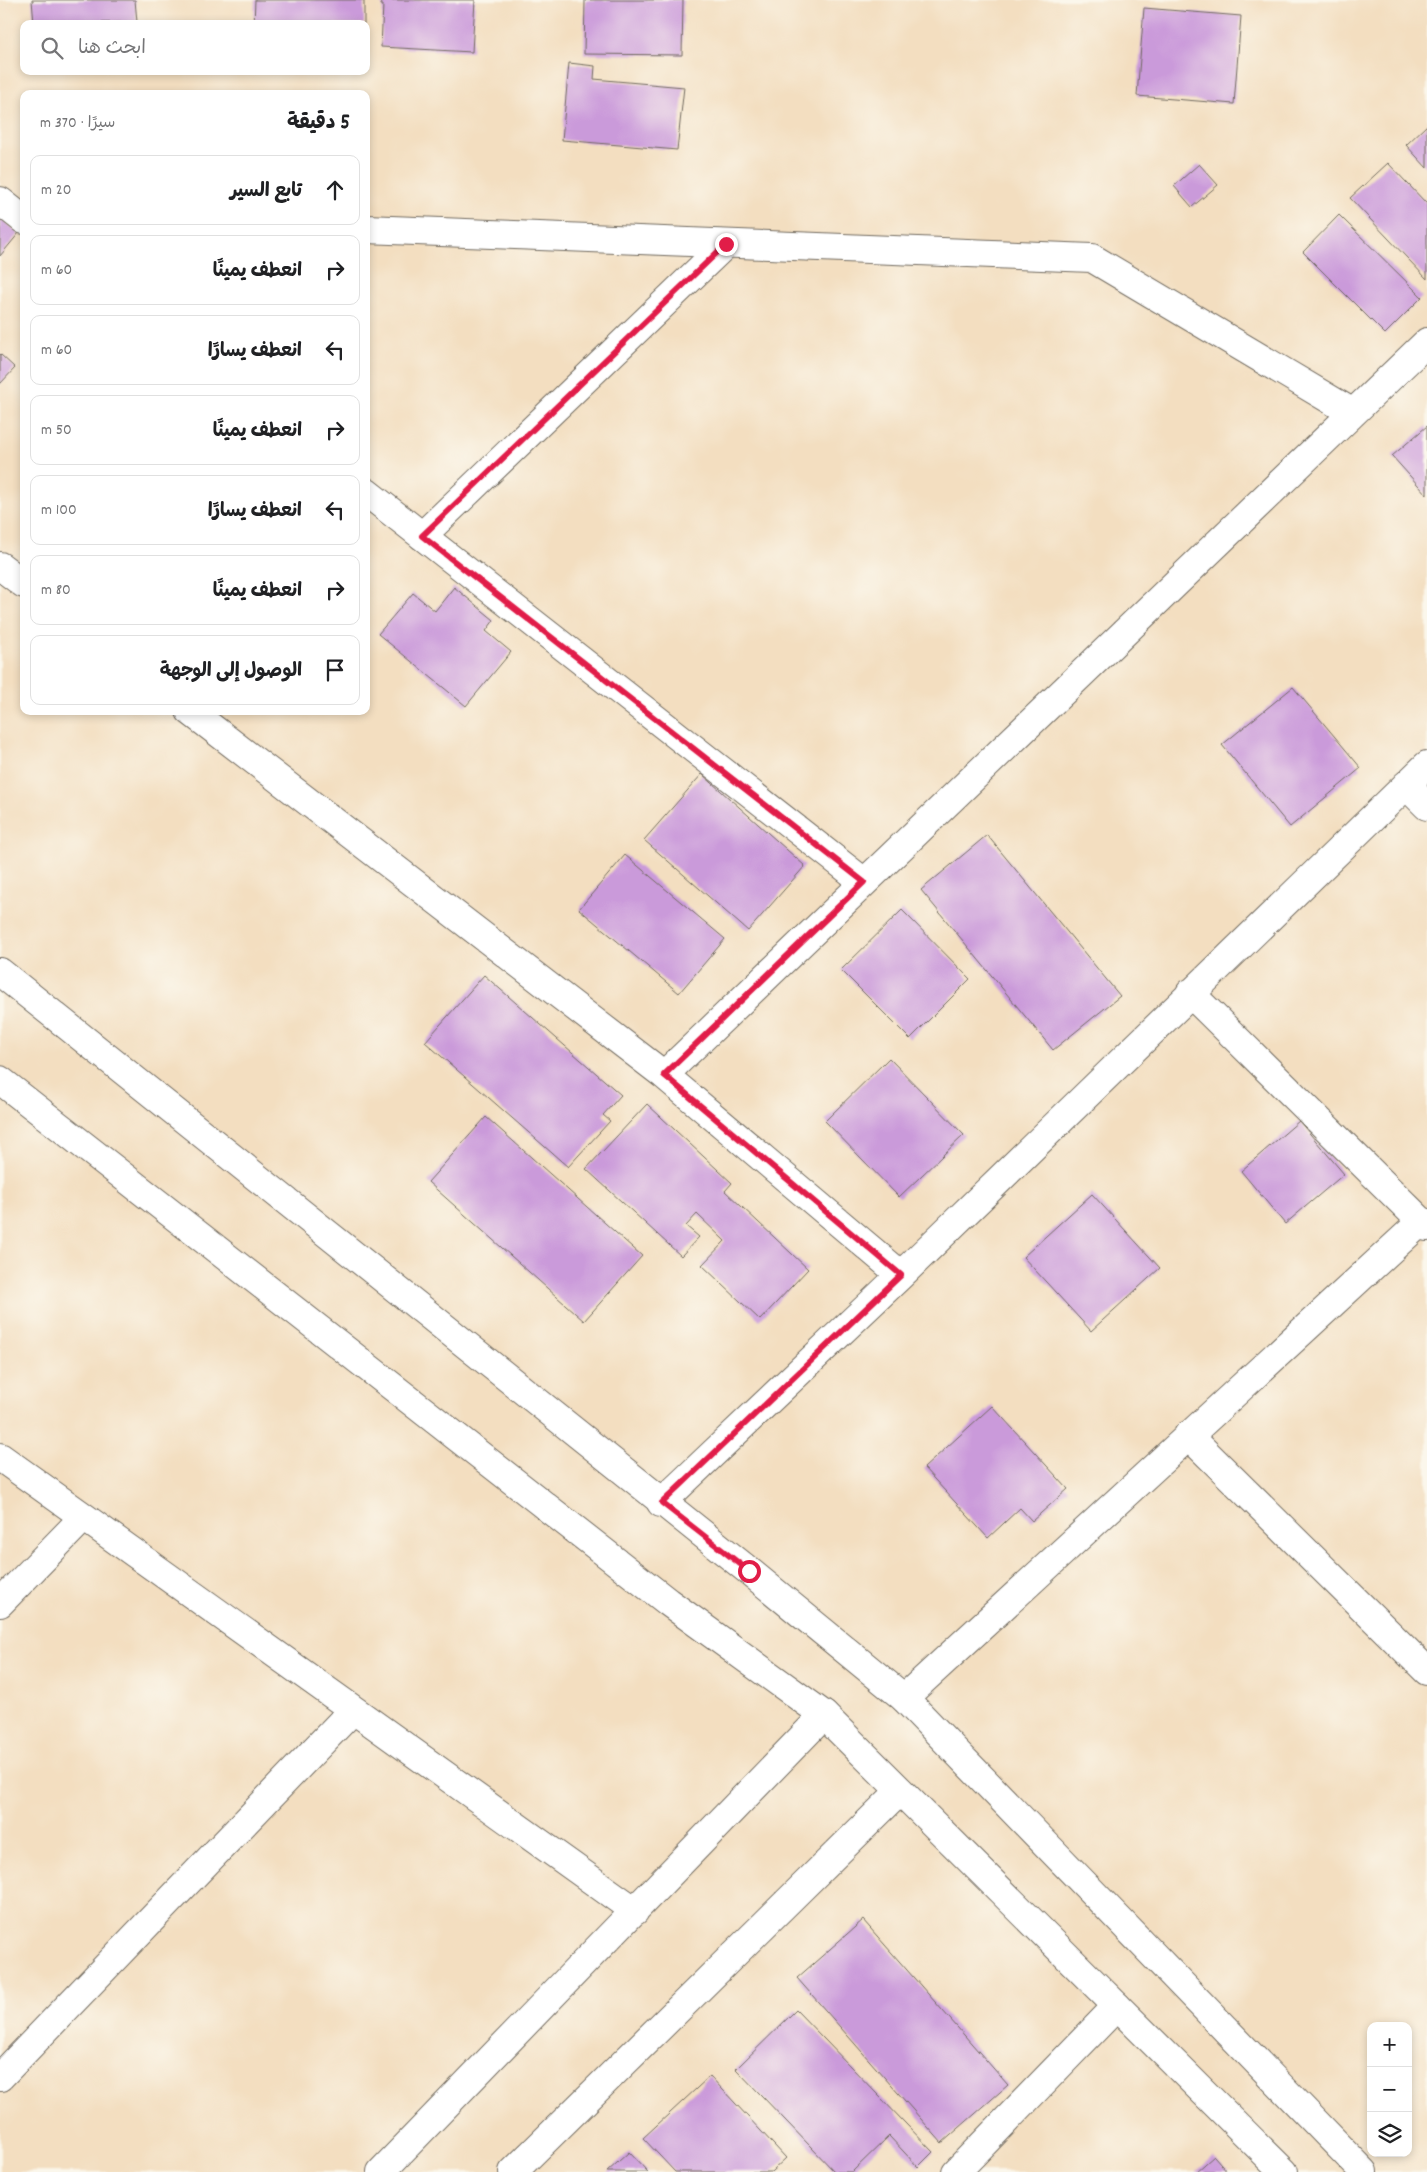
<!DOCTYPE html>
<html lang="ar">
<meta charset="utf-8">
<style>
body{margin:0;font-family:Dekko,"Playpen Sans Arabic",sans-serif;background:#f2f2f2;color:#202124;direction:rtl}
.controls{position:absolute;right:15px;bottom:15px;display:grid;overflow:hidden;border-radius:10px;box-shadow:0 2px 8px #0003}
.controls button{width:45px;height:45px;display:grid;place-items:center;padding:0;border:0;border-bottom:1px solid #e0e0e0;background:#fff;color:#202124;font:25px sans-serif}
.stop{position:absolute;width:15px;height:15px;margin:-11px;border:4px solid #e11d48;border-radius:50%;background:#fff}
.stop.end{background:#e11d48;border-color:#fff;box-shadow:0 1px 5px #0008}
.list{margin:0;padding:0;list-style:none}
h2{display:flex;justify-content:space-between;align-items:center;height:65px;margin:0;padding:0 20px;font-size:21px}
h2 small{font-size:16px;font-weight:400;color:#757577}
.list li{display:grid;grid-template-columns:32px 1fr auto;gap:15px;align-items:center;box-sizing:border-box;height:70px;margin:0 10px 10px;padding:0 10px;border:1px solid #e0e0e0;border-radius:10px}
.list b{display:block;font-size:19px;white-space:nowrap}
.list em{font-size:16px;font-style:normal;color:#757577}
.icon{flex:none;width:28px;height:28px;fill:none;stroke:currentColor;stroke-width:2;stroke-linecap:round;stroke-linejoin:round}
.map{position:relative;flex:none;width:1427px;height:2172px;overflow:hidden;direction:ltr}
.search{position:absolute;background:#fff;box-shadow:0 2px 8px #0003;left:20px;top:20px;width:350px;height:55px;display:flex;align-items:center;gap:12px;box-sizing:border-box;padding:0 18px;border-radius:10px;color:#757577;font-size:19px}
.panel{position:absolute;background:#fff;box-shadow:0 2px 8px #0003;left:20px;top:90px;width:350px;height:625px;border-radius:10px;direction:rtl}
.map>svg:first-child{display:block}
.building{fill:#ca9ada}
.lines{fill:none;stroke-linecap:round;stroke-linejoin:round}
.street-casing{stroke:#716a5f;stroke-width:30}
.secondary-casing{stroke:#716a5f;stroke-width:30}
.street{stroke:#fff;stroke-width:28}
.secondary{stroke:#fff;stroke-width:28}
.route{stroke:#e11d48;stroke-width:6}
</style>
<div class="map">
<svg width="1427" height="2172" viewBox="0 0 1427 2172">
<rect width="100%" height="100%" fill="#fbf7ec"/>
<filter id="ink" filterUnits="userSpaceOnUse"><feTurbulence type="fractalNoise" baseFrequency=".02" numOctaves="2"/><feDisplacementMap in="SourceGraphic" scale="10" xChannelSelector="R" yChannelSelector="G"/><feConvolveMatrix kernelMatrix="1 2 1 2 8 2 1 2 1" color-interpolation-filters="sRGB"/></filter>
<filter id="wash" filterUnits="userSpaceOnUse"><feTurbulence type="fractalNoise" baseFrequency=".0096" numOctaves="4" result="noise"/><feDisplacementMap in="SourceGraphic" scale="20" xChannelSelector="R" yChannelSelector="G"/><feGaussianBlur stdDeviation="1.12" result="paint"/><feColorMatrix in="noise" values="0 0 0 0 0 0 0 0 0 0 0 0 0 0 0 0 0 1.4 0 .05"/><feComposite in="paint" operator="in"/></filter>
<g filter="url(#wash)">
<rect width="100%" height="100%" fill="#f3dec0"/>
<g id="blocks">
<path class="building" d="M 32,0 L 135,0 L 137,22 L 34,24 Z
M 255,0 L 364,0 L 364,24 L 254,24 Z
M 382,0 L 475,0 L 472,52 L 381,47 L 383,5 L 381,5 Z
M 585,0 L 683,0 L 682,55 L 584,54 Z
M 1144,8 L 1241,16 L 1234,104 L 1137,96 Z
M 569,63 L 595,66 L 594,79 L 684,87 L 677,150 L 562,140 Z
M 1427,125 L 1427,168 L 1406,145 Z
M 1388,163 L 1427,204 L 1427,279 L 1350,198 Z
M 1199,164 L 1218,185 L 1192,207 L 1174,186 Z
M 1339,215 L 1422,297 L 1385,334 L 1303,252 Z
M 0,218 L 19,233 L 0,256 Z
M 0,354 L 15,368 L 0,384 Z
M 1427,426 L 1427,495 L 1392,456 Z
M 454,587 L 494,620 L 486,631 L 511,652 L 466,706 L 378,634 L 413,593 L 435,611 Z
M 1293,687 L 1361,768 L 1290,827 L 1222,745 Z
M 702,774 L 805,866 L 748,931 L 644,840 Z
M 987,835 L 1120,996 L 1053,1050 L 921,890 Z
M 625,855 L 725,939 L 679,993 L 579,909 Z
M 902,910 L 970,979 L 910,1039 L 841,970 Z
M 484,975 L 621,1095 L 603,1115 L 610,1121 L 568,1167 L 425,1042 Z
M 889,1058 L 964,1135 L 899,1197 L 825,1121 Z
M 647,1104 L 732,1183 L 725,1191 L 808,1269 L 760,1320 L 702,1265 L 725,1241 L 697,1214 L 686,1226 L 699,1237 L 681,1256 L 586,1169 Z
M 486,1117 L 642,1256 L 584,1321 L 428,1182 Z
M 1299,1121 L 1344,1174 L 1285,1224 L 1241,1171 Z
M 1092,1194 L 1160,1268 L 1091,1331 L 1023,1257 Z
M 992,1406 L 1068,1489 L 1032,1521 L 1020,1508 L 988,1538 L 924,1468 Z
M 863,1920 L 1008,2085 L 942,2143 L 797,1978 Z
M 796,2010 L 933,2152 L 918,2167 L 889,2136 L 852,2172 L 835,2172 L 736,2069 Z
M 710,2076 L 786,2158 L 771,2172 L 675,2172 L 643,2138 Z
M 629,2152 L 648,2172 L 607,2172 Z
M 1214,2156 L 1228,2172 L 1196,2172 Z"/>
</g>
</g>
<g filter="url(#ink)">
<use href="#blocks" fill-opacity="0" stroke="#716a5f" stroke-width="1"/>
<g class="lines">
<g class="street-casing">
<path id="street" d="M 0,201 L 24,220
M 366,229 L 1092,258 L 1353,413
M 366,492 L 864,882
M 422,536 L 726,244
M 0,566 L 24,584
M 190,711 L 664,1075 L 901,1275
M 1406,785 L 1427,806
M 1190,993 L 1427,1227
M 664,1075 L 1427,342
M 1188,1435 L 1427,1671
M 0,1457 L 635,1911
M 661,1503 L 901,1275 L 1427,765
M 0,1603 L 84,1517
M 904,1698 L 1422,1221
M 0,2077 L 353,1710
M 381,2172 L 824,1715
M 513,2172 L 900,1791
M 956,2172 L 1117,2006"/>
</g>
<g class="secondary-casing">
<path id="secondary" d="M 0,972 L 749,1571 L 904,1698 L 1364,2172
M 0,1080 L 668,1602 L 824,1715 L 1284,2172"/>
</g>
<use href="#street" class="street"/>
<use href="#secondary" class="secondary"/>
</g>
</g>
<g class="lines" filter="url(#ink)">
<path class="route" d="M 726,244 L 422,536 L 864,882 L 664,1075 L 901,1275 L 662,1503 L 749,1571"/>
</g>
</svg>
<div class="controls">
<button>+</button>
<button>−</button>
<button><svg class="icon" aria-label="layers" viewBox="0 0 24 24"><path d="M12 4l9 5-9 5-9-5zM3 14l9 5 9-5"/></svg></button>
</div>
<div class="stop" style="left:749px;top:1571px"></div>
<div class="stop end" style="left:726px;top:244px"></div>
<div class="search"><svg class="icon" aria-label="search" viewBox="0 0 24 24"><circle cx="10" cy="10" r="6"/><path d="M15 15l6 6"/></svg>ابحث هنا</div>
<section class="panel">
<h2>5 دقيقة<small>سيرًا · 370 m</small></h2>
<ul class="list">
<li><svg class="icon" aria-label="ahead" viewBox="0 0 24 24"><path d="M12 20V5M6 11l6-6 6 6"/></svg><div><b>تابع السير</b></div><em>20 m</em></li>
<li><svg class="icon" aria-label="right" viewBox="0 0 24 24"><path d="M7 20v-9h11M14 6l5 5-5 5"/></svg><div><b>انعطف يمينًا</b></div><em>60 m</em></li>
<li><svg class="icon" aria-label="left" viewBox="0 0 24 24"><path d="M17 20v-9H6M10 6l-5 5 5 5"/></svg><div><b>انعطف يسارًا</b></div><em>60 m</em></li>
<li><svg class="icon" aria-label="right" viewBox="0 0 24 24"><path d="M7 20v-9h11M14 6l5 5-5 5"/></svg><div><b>انعطف يمينًا</b></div><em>50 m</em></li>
<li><svg class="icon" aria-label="left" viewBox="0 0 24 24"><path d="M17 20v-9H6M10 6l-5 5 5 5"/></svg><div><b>انعطف يسارًا</b></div><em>100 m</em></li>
<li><svg class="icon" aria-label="right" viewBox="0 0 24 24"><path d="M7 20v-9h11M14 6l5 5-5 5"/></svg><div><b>انعطف يمينًا</b></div><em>80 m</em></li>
<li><svg class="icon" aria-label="arrive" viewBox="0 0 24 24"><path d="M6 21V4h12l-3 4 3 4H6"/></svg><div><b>الوصول إلى الوجهة</b></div></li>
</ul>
</section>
</div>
